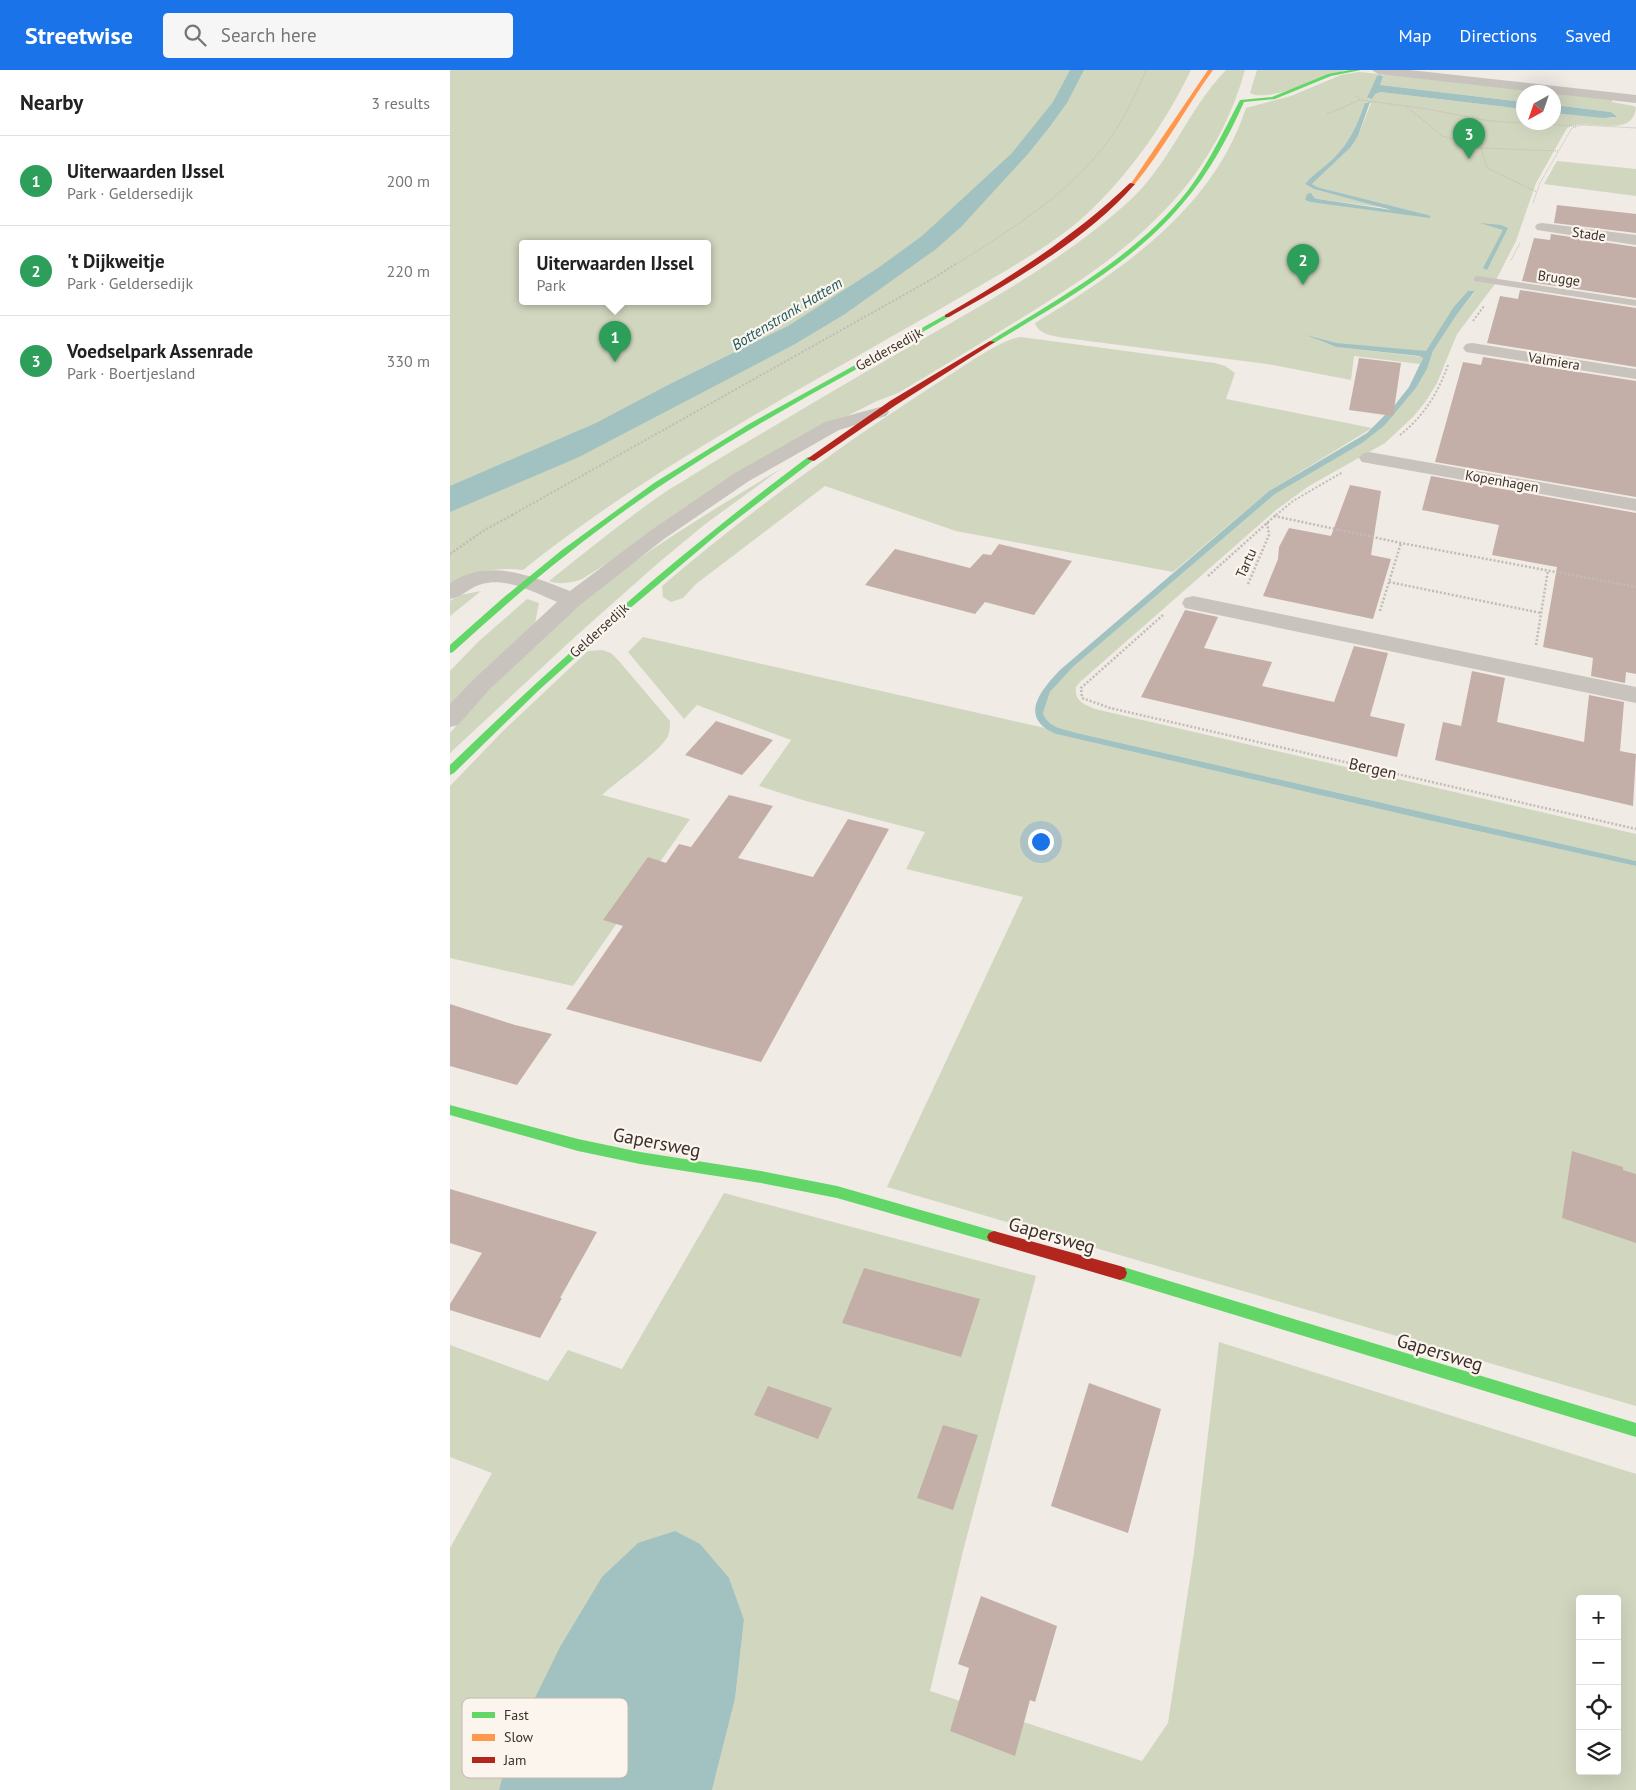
<!DOCTYPE html>
<meta charset="utf-8">
<style>
body{margin:0;font-family:"PT Sans",sans-serif;background:#f6f6f6;color:#222}
.controls{position:absolute;right:15px;bottom:15px;display:grid;overflow:hidden;border-radius:5px;box-shadow:0 5px 20px #0002}
.controls button{width:45px;height:45px;display:grid;place-items:center;padding:0;border:0;border-bottom:1px solid #e0e0e0;background:#fff;color:#222;font:25px sans-serif}
.compass{position:absolute;left:1066px;top:15px;width:45px;height:45px;border-radius:50%;background:#fff;box-shadow:0 5px 20px #0002;rotate:220deg}
.you{position:absolute;left:590px;top:771px;width:18px;height:18px;margin:-12px;border:4px solid #fff;border-radius:50%;background:#1a73e8;box-shadow:0 0 0 8px #1a73e833}
.badge{display:grid;place-items:center;width:32px;height:32px;border-radius:50%;background:#1a73e8;color:#fff;font-size:16px;font-weight:700}
.pin{position:absolute;translate:-50% -41px;filter:drop-shadow(0 1px 2px #0008)}
.pin::after{content:'';position:absolute;top:26px;width:18px;height:15px;background:inherit;clip-path:polygon(0 0,100% 0,50% 100%)}
.popup{position:absolute;left:69px;top:170px;width:192px;height:65px;box-sizing:border-box;display:grid;place-content:center;border-radius:5px;background:#fff;filter:drop-shadow(0 1px 4px #0005);font-size:16px;white-space:nowrap;color:#767676}
.popup b{font-size:19px;color:#222}
.popup::after{content:'';position:absolute;left:50%;top:100%;margin-left:-10px;border:10px solid transparent;border-top-color:#fff}
.list{margin:0;padding:0;list-style:none}
h2{display:flex;justify-content:space-between;align-items:center;height:65px;margin:0;padding:0 20px;font-size:21px}
h2 small{font-size:16px;font-weight:400;color:#767676}
.list li{display:grid;grid-template-columns:32px 1fr auto;gap:15px;align-items:center;box-sizing:border-box;height:90px;padding:0 20px;border-top:1px solid #e0e0e0}
.list b{display:block;font-size:19px;white-space:nowrap}
.list p{margin:0;font-size:16px;white-space:nowrap;color:#767676}
.list em{font-size:16px;font-style:normal;color:#767676}
.icon{flex:none;width:28px;height:28px;fill:none;stroke:currentColor;stroke-width:2;stroke-linecap:round;stroke-linejoin:round}
.map{position:relative;flex:none;width:1186px;height:1720px;overflow:hidden}
header{display:flex;align-items:center;gap:30px;box-sizing:border-box;height:70px;padding:0 25px;background:#1a73e8;color:#fff}
header strong{font-size:24px}
nav{display:flex;gap:28px;margin-inline-start:auto;font-size:18px}
.search{width:350px;height:45px;background:#f6f6f6;display:flex;align-items:center;gap:12px;box-sizing:border-box;padding:0 18px;border-radius:5px;color:#767676;font-size:19px}
main{display:flex}
aside{flex:1;background:#fff}
.map>svg:first-child{display:block}
.green{fill:#d1d6bf;fill-rule:evenodd}
.water{fill:#a1c2c1}
.building{fill:#c3afa7}
.lines{fill:none;stroke-linecap:round;stroke-linejoin:round}
.path-far2{stroke:#c2bbb6;stroke-width:1;stroke-dasharray:1 1;stroke-linecap:butt}
.path-far1{stroke:#c2bbb6;stroke-width:2;stroke-dasharray:2 2;stroke-linecap:butt}
.path{stroke:#c2bbb6;stroke-width:2.5;stroke-dasharray:2 2;stroke-linecap:butt}
.lane{fill:#c9c3be;fill-rule:evenodd}
.street{fill:#c9c3be;fill-rule:evenodd}
.fast{fill:#63d668;fill-rule:evenodd}
.slow{fill:#ff974d;fill-rule:evenodd}
.jam{fill:#b3261e;fill-rule:evenodd}
.labels{text-anchor:middle;stroke-width:4.5;stroke-linejoin:round;paint-order:stroke}
.far-street-label{font-size:14px;fill:#3b302b;stroke:#fbf5ee}
.far-water-label{font-size:15px;font-style:italic;fill:#1f5a5e;stroke:#fbf5ee}
.street-label{font-size:16px;fill:#3b302b;stroke:#fbf5ee}
.near-street-label{font-size:19px;fill:#3b302b;stroke:#fbf5ee}
.key{fill:#fbf5ee;stroke:#c1bab4;stroke-width:1}
.key-label{font-size:14px;fill:#3b302b}
</style>
<header>
<strong>Streetwise</strong>
<div class="search"><svg class="icon" aria-label="search" viewBox="0 0 24 24"><circle cx="10" cy="10" r="6"/><path d="M15 15l6 6"/></svg>Search here</div>
<nav><a>Map</a><a>Directions</a><a>Saved</a></nav>
</header>
<main>
<aside>
<h2>Nearby<small>3 results</small></h2>
<ul class="list">
<li><span class="badge" style="background:#2e9e5b">1</span><div><b>Uiterwaarden IJssel</b><p>Park · Geldersedijk</p></div><em>200 m</em></li>
<li><span class="badge" style="background:#2e9e5b">2</span><div><b>'t Dijkweitje</b><p>Park · Geldersedijk</p></div><em>220 m</em></li>
<li><span class="badge" style="background:#2e9e5b">3</span><div><b>Voedselpark Assenrade</b><p>Park · Boertjesland</p></div><em>330 m</em></li>
</ul>
</aside>
<div class="map">
<svg width="1186" height="1720" viewBox="0 0 1186 1720">
<rect width="100%" height="100%" fill="#f0ebe5"/>
<path class="green" d="M 0,0 L 741,0 C 716,51 684,98 643,138 C 616,165 582,185 550,204 C 513,226 476,247 439,268 C 313,340 186,409 73,500 C 46,497 23,501 0,514 ZM 72,173 L 258,173 L 258,231 L 72,231 Z
M 776,0 L 795,0 C 760,125 670,188 565,252 C 526,276 487,300 448,323 L 427,331 L 371,359 L 132,509 C 121,513 111,515 99,511 C 134,483 169,455 205,429 C 225,415 247,403 267,390 C 324,356 381,322 438,289 C 519,242 605,197 676,134 C 719,97 737,40 776,0 Z
M 807,0 L 895,0 C 876,7 817,33 800,23 Z
M 909,2 L 1101,22 L 1074,22 L 1073,32 L 930,15 L 933,5 L 929,5 L 923,15 L 918,29 L 921,29 L 925,23 L 930,22 L 1073,39 L 1074,52 L 1104,52 L 1104,43 L 1164,48 L 1161,42 L 1104,35 L 1104,23 L 1162,30 L 1162,32 L 1183,36 L 1186,37 C 1183,71 1137,46 1117,58 L 1086,113 L 1066,171 L 1046,210 L 1027,211 L 1045,214 L 1007,264 L 987,313 L 976,331 L 963,347 L 935,373 L 859,416 L 826,440 L 630,612 L 626,617 C 624,631 634,634 645,639 L 1186,764 L 1186,791 L 627,663 C 614,659 598,658 593,643 L 600,622 L 623,597 L 825,424 L 887,387 L 935,355 L 966,318 L 977,299 L 983,281 L 1007,244 L 1025,222 L 1023,221 L 980,283 L 895,276 L 865,269 L 886,277 L 973,287 L 970,294 L 904,286 L 901,310 L 817,294 L 615,268 C 604,266 589,265 585,253 C 672,200 763,139 796,38 L 841,26 L 891,5 ZM 916,32 L 921,33 L 908,66 L 901,77 L 862,114 L 867,117 L 978,145 L 860,132 L 855,130 L 863,124 L 864,127 L 868,129 L 943,139 L 864,119 L 855,114 C 863,104 875,97 885,88 C 900,72 908,52 916,32 Z
M 1107,91 L 1186,99 L 1186,126 L 1094,114 Z
M 571,267 L 765,293 L 775,296 L 785,303 L 776,329 L 922,358 L 819,421 L 723,502 L 506,461 L 375,416 L 246,514 L 233,528 L 221,532 L 213,527 L 212,516 C 300,441 394,373 492,310 C 511,298 551,269 571,267 Z
M 332,398 L 254,455 L 207,494 L 127,565 L 0,683 L 0,663 C 35,623 72,584 112,548 C 179,490 256,444 332,398 Z
M 31,521 L 0,546 L 0,531 L 10,525 Z
M 77,529 L 89,533 L 85,553 L 0,638 L 0,601 L 29,571 Z
M 193,567 L 595,658 L 606,664 L 973,749 L 1186,796 L 1186,1336 L 437,1117 L 573,827 L 456,799 L 475,762 L 356,731 L 309,716 L 341,670 L 247,635 L 234,649 L 178,582 Z
M 152,580 L 161,583 L 168,590 L 220,651 C 220,656 220,660 218,666 C 210,682 167,711 152,725 L 240,749 L 123,916 L 0,888 L 0,716 L 54,660 L 138,581 Z
M 274,1123 L 586,1206 L 513,1481 L 480,1621 L 692,1691 L 718,1653 L 744,1482 L 769,1272 L 1186,1404 L 1186,1720 L 262,1720 L 285,1629 L 294,1550 L 58,1683 L 49,1720 L 0,1720 L 0,1478 L 42,1403 L 0,1387 L 0,1275 L 98,1311 L 118,1280 L 172,1299 ZM 1130,1529 L 1167,1529 L 1167,1701 L 1130,1701 Z"/>
<path class="water" d="M 620,0 L 634,0 L 617,33 L 598,59 L 577,85 L 511,157 L 486,179 L 395,244 L 345,274 L 127,388 L 0,442 L 0,416 L 146,353 L 216,316 L 338,256 L 428,198 L 472,166 L 562,83 L 603,32 Z
M 930,5 L 933,6 L 930,15 L 1073,32 L 1073,39 L 930,22 L 925,24 L 922,29 L 917,28 L 927,6 Z
M 920,32 L 908,66 L 901,77 L 862,114 L 867,117 L 978,145 L 980,146 L 980,148 L 860,132 L 855,130 L 857,124 L 861,123 L 865,128 L 868,129 L 942,140 L 864,119 L 855,114 C 863,104 875,97 884,88 C 900,72 908,53 915,33 Z
M 1104,35 L 1161,42 L 1167,47 L 1153,48 L 1104,43 Z
M 1030,153 L 1051,155 L 1058,158 L 1037,200 L 1033,198 L 1053,160 Z
M 1018,221 L 1025,221 L 1007,244 L 983,281 L 977,299 L 966,318 L 935,355 L 912,373 L 825,424 L 623,597 L 600,622 L 593,643 C 598,658 614,659 627,663 L 1186,791 L 1186,796 L 973,749 L 606,664 C 568,648 590,621 610,600 L 819,421 L 917,363 L 944,336 L 959,317 L 973,288 L 969,286 L 886,277 L 856,265 L 886,273 L 976,281 L 1003,238 Z
M 225,1461 L 250,1474 L 279,1508 L 294,1550 L 285,1629 L 262,1720 L 49,1720 L 58,1683 L 110,1577 L 152,1507 L 188,1473 Z"/>
<path class="building" d="M 1107,135 L 1186,144 L 1186,163 L 1104,153 Z
M 1101,164 L 1186,177 L 1186,228 L 1072,211 L 1084,168 L 1100,170 Z
M 1070,220 L 1186,238 L 1186,297 L 1037,273 L 1050,226 L 1068,229 Z
M 1033,287 L 1186,311 L 1186,427 L 985,392 L 1013,292 L 1031,295 Z
M 909,288 L 951,293 L 943,346 L 899,340 Z
M 981,406 L 1186,443 L 1186,604 L 1176,602 L 1175,613 L 1141,606 L 1143,588 L 1093,577 L 1107,497 L 1042,485 L 1049,455 L 972,440 Z
M 900,415 L 931,421 L 921,485 L 941,489 L 923,549 L 813,526 L 828,489 L 829,477 L 839,458 L 881,466 Z
M 549,474 L 622,491 L 584,545 L 535,532 L 525,544 L 415,515 L 445,479 L 520,498 L 533,484 L 541,485 Z
M 735,540 L 768,547 L 754,578 L 822,592 L 812,616 L 884,632 L 904,576 L 938,583 L 920,646 L 955,654 L 947,687 L 691,627 Z
M 1022,601 L 1055,608 L 1047,652 L 1134,672 L 1139,625 L 1174,632 L 1170,681 L 1186,684 L 1183,736 L 985,690 L 993,652 L 1011,656 Z
M 266,651 L 323,670 L 292,705 L 235,685 Z
M 279,725 L 323,736 L 288,788 L 363,807 L 398,749 L 439,759 L 311,992 L 116,939 L 173,856 L 153,850 L 198,787 L 216,793 L 229,774 L 241,777 Z
M 0,934 L 65,955 L 102,964 L 67,1015 L 0,996 Z
M 1122,1081 L 1173,1097 L 1173,1100 L 1186,1104 L 1186,1173 L 1112,1148 Z
M 0,1119 L 147,1162 L 110,1228 L 112,1228 L 90,1268 L 0,1240 L 0,1234 L 32,1183 L 0,1173 Z
M 414,1198 L 530,1229 L 511,1287 L 392,1253 Z
M 639,1313 L 711,1339 L 678,1463 L 601,1436 Z
M 318,1316 L 382,1338 L 368,1369 L 304,1345 Z
M 493,1355 L 528,1365 L 503,1440 L 467,1428 Z
M 531,1526 L 607,1556 L 585,1632 L 580,1630 L 565,1686 L 500,1661 L 519,1598 L 508,1594 Z"/>
<g class="lines">
<path class="path-far2" d="M 907,26 L 910,30 L 971,38 L 1040,51 L 1127,56
M 956,36 L 992,66 L 1031,78 L 1037,98 L 1087,122
M 877,44 L 910,30
M 1031,78 L 1108,81
M 1083,133 L 1090,113 L 1122,58 L 1132,55 L 1186,58
M 1061,190 L 1070,173
M 505,195 C 561,159 618,125 658,71 C 674,49 686,24 696,0"/>
<path class="path-far1" d="M 1023,251 L 1034,236
M 950,365 C 974,346 988,323 998,295
M 62,445 L 484,208 L 507,193
M 826,445 L 843,431 L 893,402"/>
<path class="path" d="M 824,446 L 951,473 L 1186,517
M 0,484 L 33,461 L 64,444
M 758,506 L 827,444
M 939,512 L 1091,543
M 798,514 L 819,465 L 817,452
M 930,541 L 951,473
M 713,545 L 631,618 L 632,628 L 660,638 L 1186,759
M 1086,575 L 1098,500"/>
<path class="lane" d="M 1028,206 L 1186,230 L 1186,236 L 1024,211 L 1024,207 Z"/>
<path class="street" d="M 922,0 L 960,0 L 1186,25 L 1186,33 L 928,4 Z
M 1092,153 L 1186,165 L 1186,175 L 1087,160 L 1085,157 L 1087,154 Z
M 1022,273 L 1186,299 L 1186,309 L 1016,282 L 1013,278 L 1016,274 Z
M 430,337 L 436,338 L 439,342 L 436,346 L 389,360 L 299,411 L 214,469 L 130,535 L 40,619 L 8,655 L 0,657 L 0,634 L 24,609 L 107,532 C 85,523 57,507 32,514 C 20,517 12,527 0,529 L 0,513 C 39,488 80,505 120,521 L 200,461 L 285,403 L 375,352 Z
M 919,382 L 1186,429 L 1186,441 L 912,392 L 909,388 L 912,384 Z
M 743,526 L 1186,617 L 1186,633 L 735,538 L 732,533 L 735,528 Z"/>
<path class="fast" d="M 900,0 L 911,0 L 881,6 L 825,29 L 794,32 C 778,68 759,103 733,133 C 682,194 611,232 544,273 L 540,273 L 540,271 C 611,227 687,186 739,119 C 760,91 774,60 790,30 L 822,27 L 878,4 Z
M 497,244 L 500,246 L 499,247 C 413,297 324,342 241,396 C 155,450 77,514 3,582 L 0,583 L 0,575 L 53,528 L 112,480 L 204,413 L 299,354 Z
M 358,387 L 365,389 L 269,463 L 178,540 L 89,620 L 4,703 L 0,705 L 0,695 C 113,585 231,482 358,387 Z
M 0,1035 L 128,1069 L 190,1082 L 311,1101 L 387,1116 L 544,1161 L 549,1163 L 551,1167 L 549,1171 L 544,1173 L 387,1128 L 311,1113 L 190,1094 L 128,1081 L 0,1045 Z
M 670,1196 L 1186,1353 L 1186,1367 L 670,1210 L 665,1208 L 663,1203 L 665,1198 Z"/>
<path class="slow" d="M 758,0 L 763,0 C 736,37 714,79 684,115 L 680,115 Z"/>
<path class="jam" d="M 680,113 L 685,114 C 635,171 564,210 499,247 L 495,247 L 495,245 C 561,207 625,166 680,113 Z
M 540,271 L 545,272 L 446,335 L 364,391 L 357,389 L 440,331 Z
M 544,1161 L 670,1196 L 675,1198 L 677,1203 L 675,1208 L 670,1210 L 544,1173 L 539,1171 L 537,1167 L 539,1163 Z"/>
</g>
<g class="labels">
<g class="far-street-label">
<text transform="translate(1139 164) rotate(8)" y="5">Stade</text>
<text transform="translate(1109 208) rotate(8)" y="5">Brugge</text>
<text transform="translate(439 279) rotate(-29)" y="5">Geldersedijk</text>
<text transform="translate(1104 291) rotate(9)" y="5">Valmiera</text>
<text transform="translate(1052 411) rotate(10)" y="5">Kopenhagen</text>
<text transform="translate(796 493) rotate(-66)" y="5">Tartu</text>
<text transform="translate(149 560) rotate(-42)" y="5">Geldersedijk</text>
</g>
<g class="far-water-label">
<text transform="translate(337 244) rotate(-31)" y="5">Bottenstrank Hattem</text>
</g>
<g class="street-label">
<text transform="translate(923 698) rotate(13)" y="6">Bergen</text>
</g>
<g class="near-street-label">
<text transform="translate(207 1072) rotate(11)" y="7">Gapersweg</text>
<text transform="translate(602 1165) rotate(16)" y="7">Gapersweg</text>
<text transform="translate(990 1282) rotate(17)" y="7">Gapersweg</text>
</g>
</g>
<rect x="12" y="1628" width="166" height="80" rx="8" class="key"/>
<rect x="22" y="1642" width="23" height="6" fill="#63d668"/>
<rect x="22" y="1664" width="23" height="7" fill="#ff974d"/>
<rect x="22" y="1687" width="23" height="6" fill="#b3261e"/>
<g class="key-label">
<text x="54" y="1650">Fast</text>
<text x="54" y="1672">Slow</text>
<text x="54" y="1695">Jam</text>
</g>
</svg>
<div class="controls">
<button>+</button>
<button>−</button>
<button><svg class="icon" aria-label="locate" viewBox="0 0 24 24"><circle cx="12" cy="12" r="6"/><path d="M12 2v4M12 18v4M2 12h4M18 12h4"/></svg></button>
<button><svg class="icon" aria-label="layers" viewBox="0 0 24 24"><path d="M12 4l9 5-9 5-9-5zM3 14l9 5 9-5"/></svg></button>
</div>
<svg class="compass" viewBox="-18 -18 36 36"><path d="M0-13l5 13h-10z" fill="#e53935"/><path d="M0 13l5-13h-10z" fill="#767676"/></svg>
<div class="you"></div>
<div class="pin badge" style="left:165px;top:292px;background:#2e9e5b">1</div>
<div class="popup"><b>Uiterwaarden IJssel</b>Park</div>
<div class="pin badge" style="left:853px;top:215px;background:#2e9e5b">2</div>
<div class="pin badge" style="left:1019px;top:89px;background:#2e9e5b">3</div>
</div>
</main>
